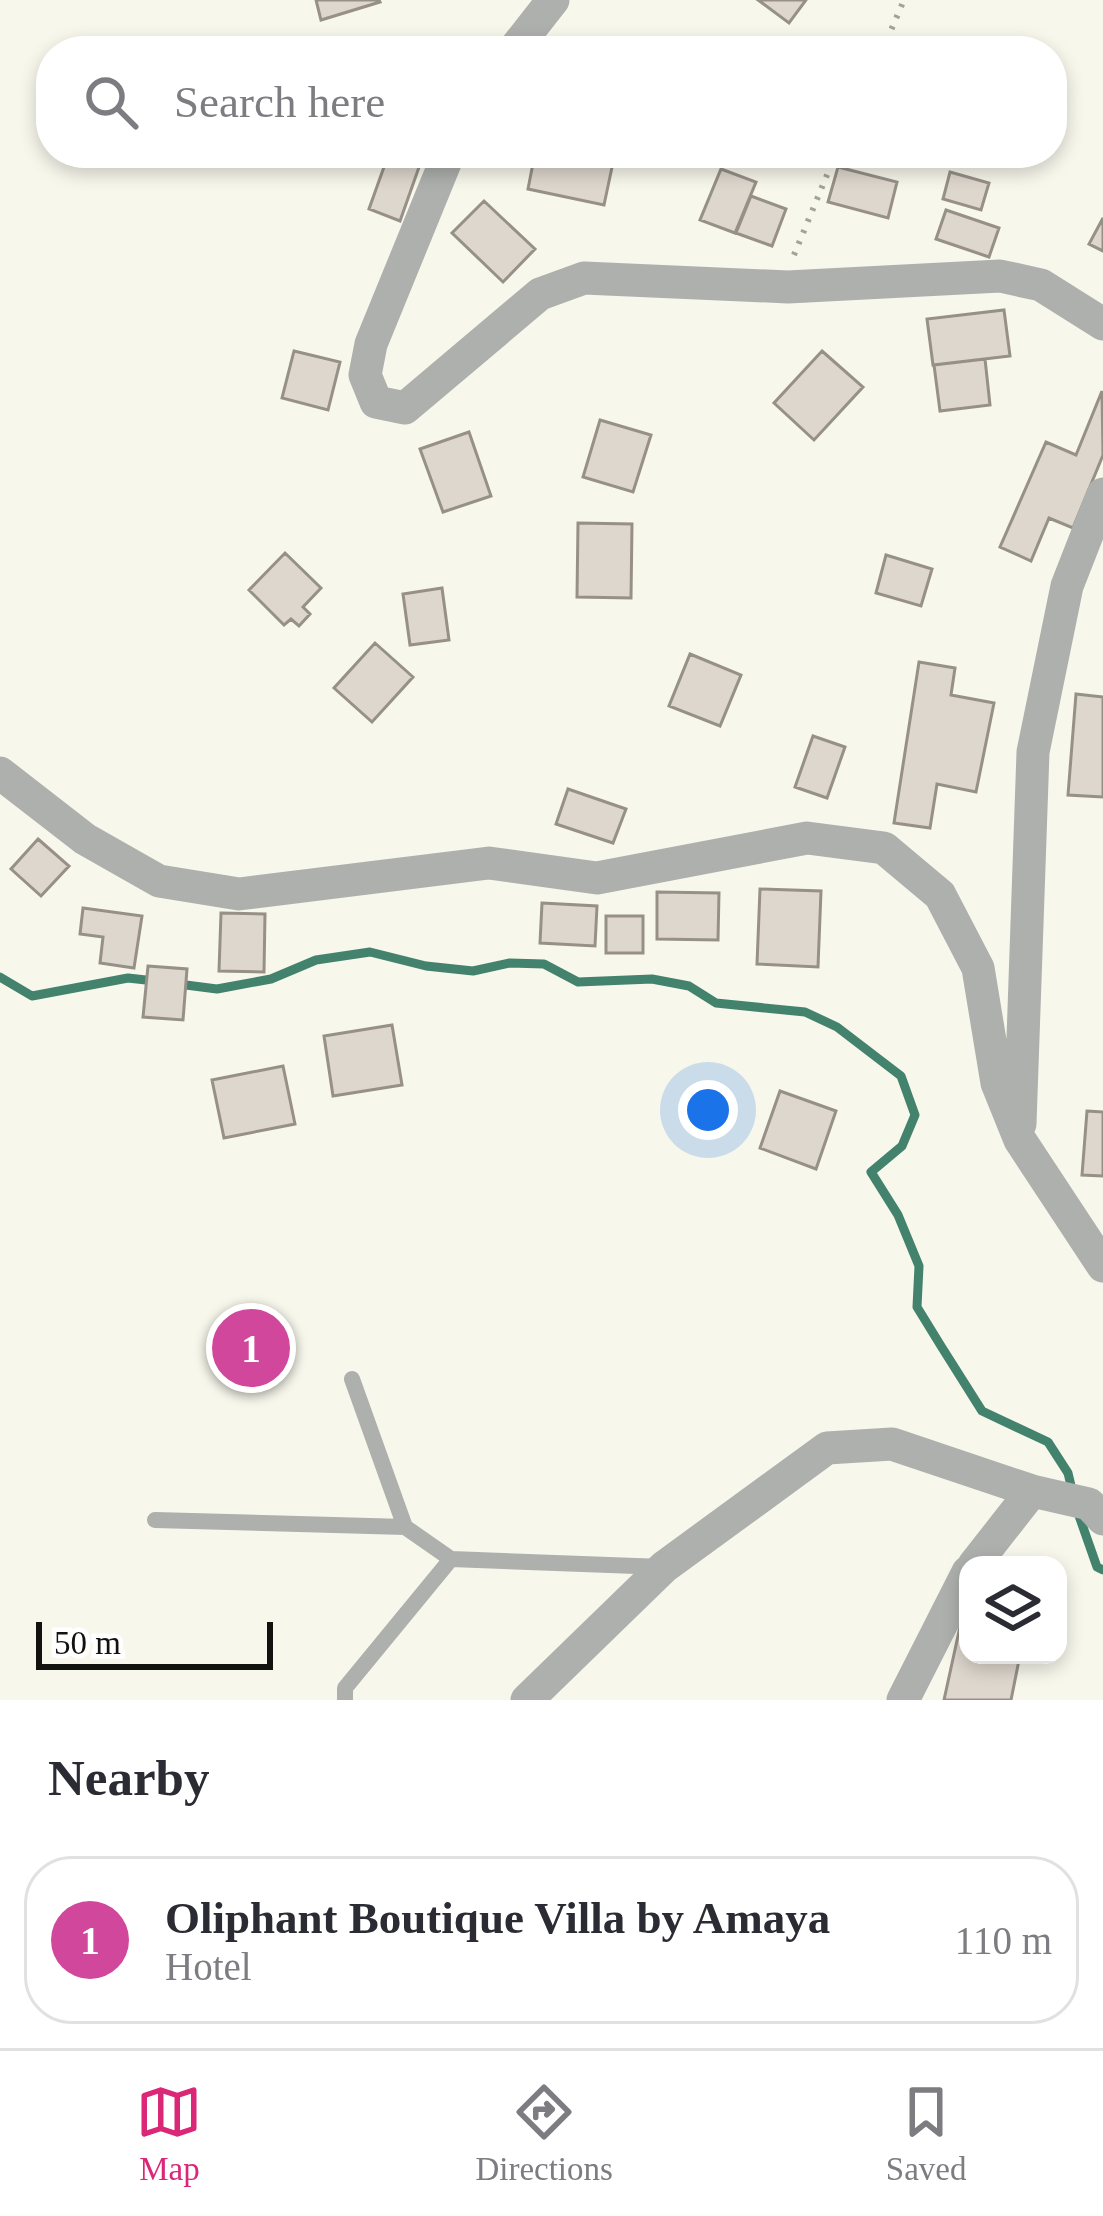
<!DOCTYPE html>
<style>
body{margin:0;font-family:"Times New Roman",serif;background:#f2f2f3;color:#2b2b33}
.controls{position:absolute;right:36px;bottom:36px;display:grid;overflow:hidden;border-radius:24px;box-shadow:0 6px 18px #0003}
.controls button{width:108px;height:108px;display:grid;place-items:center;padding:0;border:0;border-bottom:3px solid #e1e1e2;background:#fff;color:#2b2b33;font:60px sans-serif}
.scale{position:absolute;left:36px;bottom:30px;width:237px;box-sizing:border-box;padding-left:12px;border:6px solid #12120e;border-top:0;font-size:33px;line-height:42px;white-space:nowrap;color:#12120e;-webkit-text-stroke:9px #fff;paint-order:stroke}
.you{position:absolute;left:708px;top:1110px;width:42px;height:42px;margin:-30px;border:9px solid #fff;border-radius:50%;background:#1a73e8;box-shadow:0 0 0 18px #1a73e833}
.badge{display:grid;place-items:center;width:78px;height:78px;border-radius:50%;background:#db2777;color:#fff;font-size:39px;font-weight:700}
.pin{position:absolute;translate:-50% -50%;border:6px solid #fff;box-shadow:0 3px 12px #0006}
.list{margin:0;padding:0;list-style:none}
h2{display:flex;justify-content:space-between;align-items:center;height:156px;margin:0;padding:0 48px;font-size:51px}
h2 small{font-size:39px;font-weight:400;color:#7c7c81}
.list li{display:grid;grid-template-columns:78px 1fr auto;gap:36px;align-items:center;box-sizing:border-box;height:168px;margin:0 24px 24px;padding:0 24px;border:3px solid #e1e1e2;border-radius:48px}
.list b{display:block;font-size:45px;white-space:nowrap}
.list p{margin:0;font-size:39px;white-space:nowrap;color:#7c7c81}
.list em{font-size:39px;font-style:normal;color:#7c7c81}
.icon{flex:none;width:66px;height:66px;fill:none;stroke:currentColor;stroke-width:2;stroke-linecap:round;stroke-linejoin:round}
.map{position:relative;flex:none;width:1103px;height:1700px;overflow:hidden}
.search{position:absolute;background:#fff;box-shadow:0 6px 18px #0003;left:36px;right:36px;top:36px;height:132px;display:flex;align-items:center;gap:30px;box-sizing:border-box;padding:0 42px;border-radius:48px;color:#7c7c81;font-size:45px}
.sheet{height:348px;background:#fff}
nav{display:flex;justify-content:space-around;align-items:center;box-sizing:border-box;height:168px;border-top:3px solid #e1e1e2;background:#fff;font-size:33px;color:#7c7c81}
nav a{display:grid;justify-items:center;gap:6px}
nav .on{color:#db2777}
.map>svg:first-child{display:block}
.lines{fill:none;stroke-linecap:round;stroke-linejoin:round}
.stream{stroke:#43826d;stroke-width:9}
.building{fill:#ded7ce;stroke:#979089;stroke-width:3}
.path{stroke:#a3a39b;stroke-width:6;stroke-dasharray:3 9;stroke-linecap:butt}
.service{stroke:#adb0ac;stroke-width:16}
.minor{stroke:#adb0ac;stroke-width:33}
</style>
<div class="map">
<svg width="1103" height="1700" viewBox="0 0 1103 1700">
<rect width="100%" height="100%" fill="#f7f7ec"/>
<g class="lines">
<path class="stream" d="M 0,977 L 32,996 L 128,978 L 155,981
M 178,984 L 217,989 L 271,979 L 316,960 L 370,952 L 426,966 L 473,971 L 510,963 L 544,964 L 578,982 L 652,979 L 689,986 L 716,1003 L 805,1012 L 837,1027 L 901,1076 L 915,1115 L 902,1146 L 871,1172 L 898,1215 L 919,1266 L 917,1307 L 941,1346 L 982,1411 L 1048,1442 L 1068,1473 L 1073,1494
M 1077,1510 L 1097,1567 L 1103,1570"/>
</g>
<path class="building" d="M 316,0 L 379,0 L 380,2 L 321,20 Z
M 758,0 L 806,0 L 789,23 Z
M 389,153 L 424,153 L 400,221 L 369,209 Z
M 535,153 L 615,153 L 604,205 L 528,189 Z
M 838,167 L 897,182 L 888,218 L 828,202 Z
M 721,169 L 756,182 L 735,233 L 700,220 Z
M 950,172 L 989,183 L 981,210 L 943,199 Z
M 751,196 L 786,209 L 772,246 L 736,233 Z
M 484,201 L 535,249 L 503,282 L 452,233 Z
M 946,210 L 999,228 L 989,257 L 936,239 Z
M 1103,218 L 1103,251 L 1089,244 Z
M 1004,310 L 1010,356 L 933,365 L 927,319 Z
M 294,351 L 340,362 L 328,410 L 282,398 Z
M 822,351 L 863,387 L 814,440 L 774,403 Z
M 985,359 L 990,405 L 940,411 L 934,365 Z
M 1102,391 L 1103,455 L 1073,528 L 1049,518 L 1031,561 L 1000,547 L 1046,442 L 1076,455 Z
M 600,420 L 651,435 L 633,492 L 583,477 Z
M 469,432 L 491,496 L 443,512 L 420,449 Z
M 578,523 L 632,524 L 631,598 L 577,597 Z
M 285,553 L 321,588 L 303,607 L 310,614 L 299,626 L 291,619 L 284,625 L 249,590 Z
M 886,555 L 932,569 L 921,606 L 876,593 Z
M 442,588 L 449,640 L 410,645 L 403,594 Z
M 375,643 L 413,677 L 372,722 L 334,688 Z
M 690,654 L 741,675 L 720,726 L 669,706 Z
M 919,662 L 955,668 L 951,695 L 994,703 L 976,792 L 937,784 L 930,828 L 894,823 Z
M 1076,694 L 1103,697 L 1103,797 L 1068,795 Z
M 813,736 L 845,747 L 827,798 L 795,787 Z
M 568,789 L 626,809 L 613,843 L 556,824 Z
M 38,839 L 69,866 L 41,896 L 11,869 Z
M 760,889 L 821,891 L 818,967 L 757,964 Z
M 657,892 L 719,893 L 718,940 L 657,939 Z
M 542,903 L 597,906 L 595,946 L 540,943 Z
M 83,908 L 142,916 L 134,968 L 100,963 L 103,937 L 80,934 Z
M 221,913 L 265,914 L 264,972 L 219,971 Z
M 606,916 L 643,916 L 643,953 L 606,953 Z
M 148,966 L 187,969 L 183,1020 L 143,1017 Z
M 392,1025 L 402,1085 L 333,1096 L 324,1036 Z
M 283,1066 L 295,1124 L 224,1138 L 212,1080 Z
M 780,1091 L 836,1111 L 816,1169 L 760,1148 Z
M 1087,1111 L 1103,1112 L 1103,1176 L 1082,1175 Z
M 968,1590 L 968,1655 L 1020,1655 L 1011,1700 L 944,1700 Z"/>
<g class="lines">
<path class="path" d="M 882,51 L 904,0
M 794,255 L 836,153"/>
<path class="service" d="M 352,1379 L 405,1527
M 155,1520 L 405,1527 L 451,1559 L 663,1567
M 345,1700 L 345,1688 L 451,1559"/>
<path class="minor" d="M 513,51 L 553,0
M 449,153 L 371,344 L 365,375 L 376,402 L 405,408 L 540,294 L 584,278 L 788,287 L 1000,276 L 1041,285 L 1103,324
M 0,773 L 85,839 L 159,881 L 239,894 L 489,863 L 597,878 L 807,838 L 884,848 L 940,895 L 978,968 L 997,1083 L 1020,1140 L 1103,1266
M 1020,1124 L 1033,752 L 1067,586 L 1103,494
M 974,1565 L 1032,1491 L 1089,1504 L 1103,1519
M 527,1700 L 664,1567 L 827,1448 L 892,1444 L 1032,1491
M 903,1700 L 968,1572"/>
</g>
</svg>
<div class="controls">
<button><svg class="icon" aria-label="layers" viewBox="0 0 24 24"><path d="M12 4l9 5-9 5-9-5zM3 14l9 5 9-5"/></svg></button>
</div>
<div class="scale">50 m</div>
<div class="you"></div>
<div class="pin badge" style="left:251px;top:1348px;background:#d1479c">1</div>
<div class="search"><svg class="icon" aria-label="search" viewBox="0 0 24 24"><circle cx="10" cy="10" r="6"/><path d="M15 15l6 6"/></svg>Search here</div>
</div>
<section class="sheet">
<h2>Nearby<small></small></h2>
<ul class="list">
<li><span class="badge" style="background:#d1479c">1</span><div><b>Oliphant Boutique Villa by Amaya</b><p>Hotel</p></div><em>110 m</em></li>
</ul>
</section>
<nav>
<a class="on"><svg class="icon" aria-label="map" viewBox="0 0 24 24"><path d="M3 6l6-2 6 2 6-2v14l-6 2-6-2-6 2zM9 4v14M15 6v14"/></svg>Map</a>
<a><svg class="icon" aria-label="directions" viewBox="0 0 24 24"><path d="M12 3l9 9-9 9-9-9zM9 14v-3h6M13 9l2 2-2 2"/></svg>Directions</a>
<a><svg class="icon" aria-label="saved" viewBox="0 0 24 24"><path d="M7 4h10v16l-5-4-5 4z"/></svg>Saved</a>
</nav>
